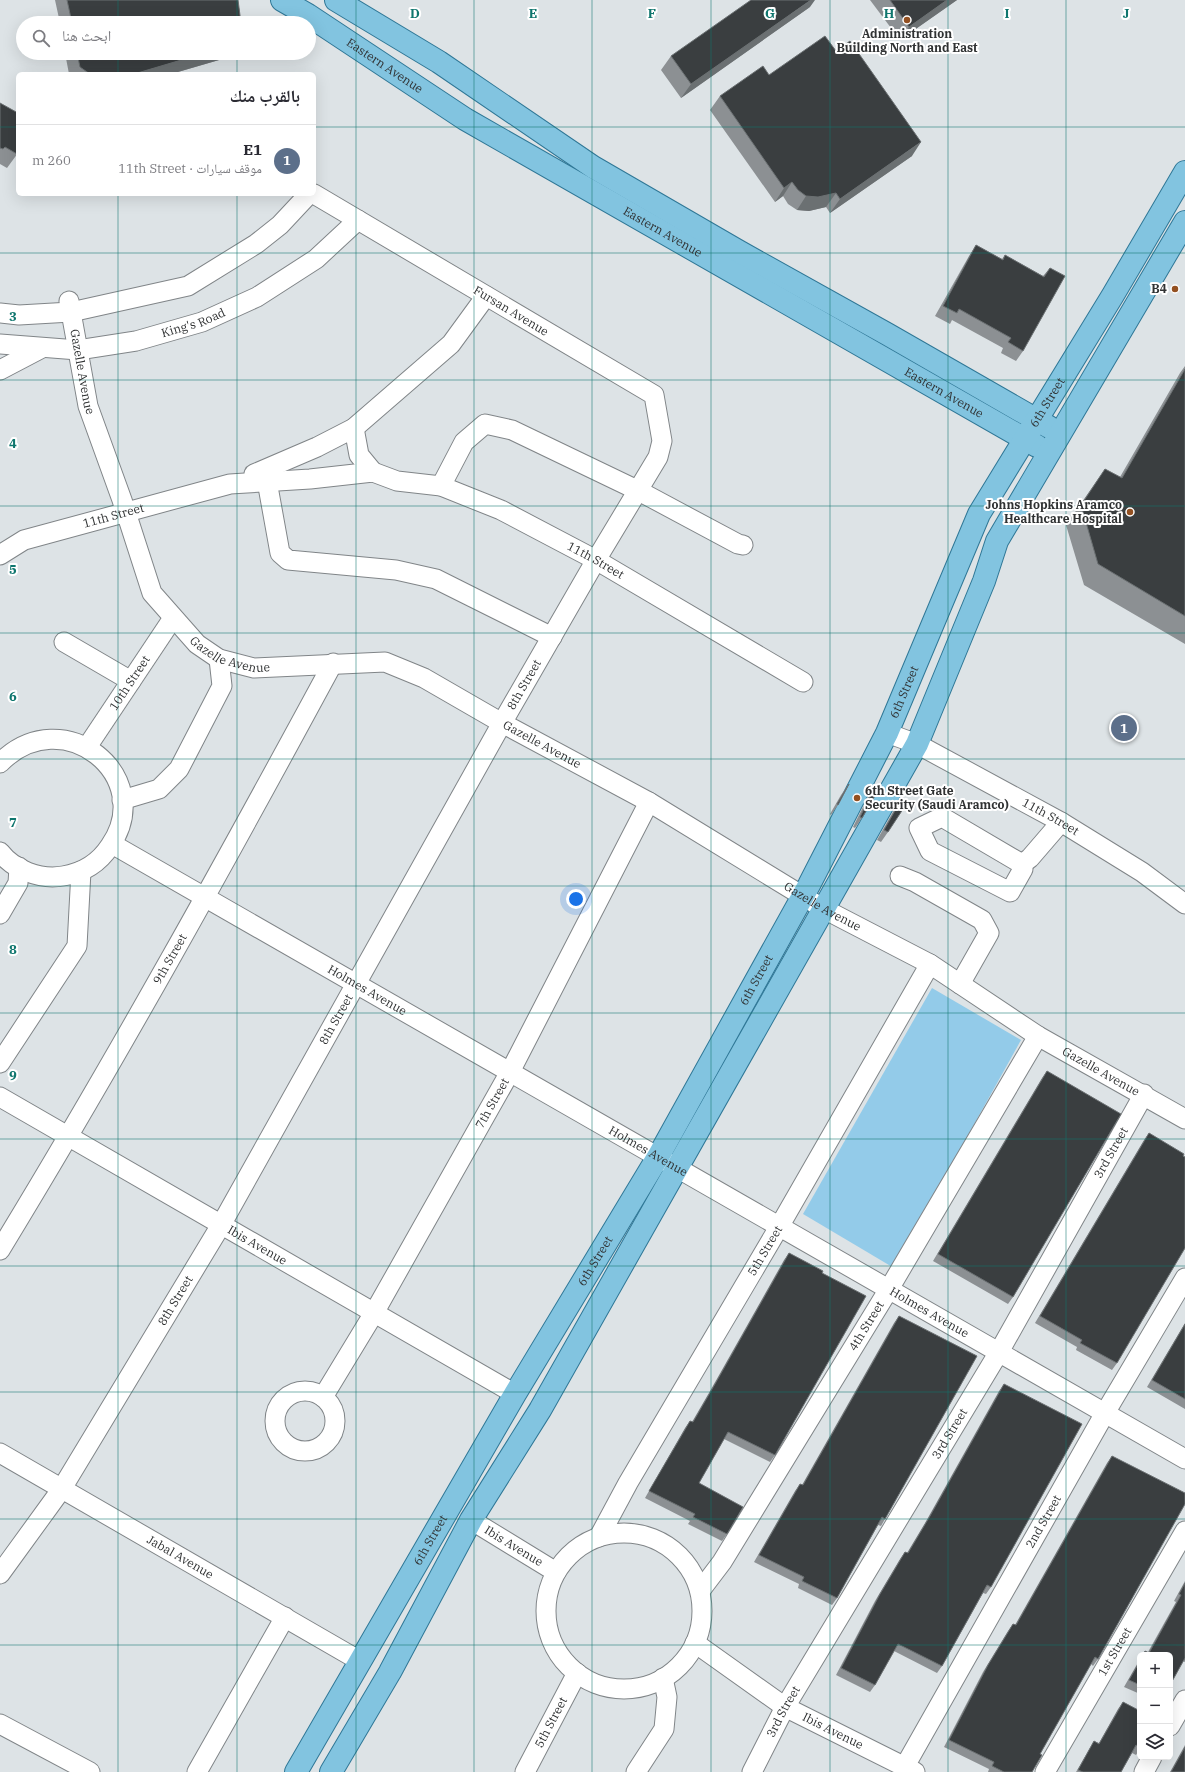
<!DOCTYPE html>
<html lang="ar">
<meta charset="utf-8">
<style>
body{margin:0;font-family:"IBM Plex Serif","Noto Naskh Arabic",serif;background:#f2f2f3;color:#2b2b33;direction:rtl}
.controls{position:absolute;right:12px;bottom:12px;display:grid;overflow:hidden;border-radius:6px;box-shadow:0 4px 16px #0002}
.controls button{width:36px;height:36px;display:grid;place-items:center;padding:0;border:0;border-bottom:1px solid #e1e1e2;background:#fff;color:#2b2b33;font:20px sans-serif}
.you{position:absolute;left:576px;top:899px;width:14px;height:14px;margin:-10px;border:3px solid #fff;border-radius:50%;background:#1a73e8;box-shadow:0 0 0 6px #1a73e833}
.badge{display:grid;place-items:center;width:26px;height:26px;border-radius:50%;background:#ea580c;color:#fff;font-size:13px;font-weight:700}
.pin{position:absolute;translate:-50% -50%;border:2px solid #fff;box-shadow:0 1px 4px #0006}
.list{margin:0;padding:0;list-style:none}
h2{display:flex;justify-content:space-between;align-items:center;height:52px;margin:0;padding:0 16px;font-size:17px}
h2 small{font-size:13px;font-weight:400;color:#7c7c81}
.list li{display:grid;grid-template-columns:26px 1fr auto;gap:12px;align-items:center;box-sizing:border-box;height:72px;padding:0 16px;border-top:1px solid #e1e1e2}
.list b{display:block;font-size:15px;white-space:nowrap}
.list p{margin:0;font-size:13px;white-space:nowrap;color:#7c7c81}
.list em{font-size:13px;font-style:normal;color:#7c7c81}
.icon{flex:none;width:22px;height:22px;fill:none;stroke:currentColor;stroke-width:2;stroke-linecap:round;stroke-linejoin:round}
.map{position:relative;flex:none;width:1185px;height:1772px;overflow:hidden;direction:ltr}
.search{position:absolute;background:#fff;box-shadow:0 4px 16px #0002;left:16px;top:16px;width:300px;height:44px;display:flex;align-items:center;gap:10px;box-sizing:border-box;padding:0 14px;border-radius:22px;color:#7c7c81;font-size:15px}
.panel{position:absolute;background:#fff;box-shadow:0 4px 16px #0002;left:16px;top:72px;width:300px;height:124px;border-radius:6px;direction:rtl}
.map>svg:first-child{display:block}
.green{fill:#93cbe9}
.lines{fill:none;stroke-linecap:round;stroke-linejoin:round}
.minor-casing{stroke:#808588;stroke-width:21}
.major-casing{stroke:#2f7796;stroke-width:24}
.minor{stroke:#fff;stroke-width:19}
.major{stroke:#82c4e0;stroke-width:22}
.wall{fill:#8c9093}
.shaded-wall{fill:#6b7072}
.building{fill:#3a3e40;stroke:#6b7072}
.grid{fill:none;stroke:#0f766e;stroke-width:1;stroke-opacity:0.55}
.poi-dot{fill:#935021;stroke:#fff;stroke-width:1.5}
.labels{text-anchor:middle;stroke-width:4;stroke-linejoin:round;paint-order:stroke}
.poi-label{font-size:12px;font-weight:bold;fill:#303233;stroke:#fff;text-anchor:end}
.street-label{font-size:12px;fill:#303233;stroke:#fff}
.grid-label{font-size:13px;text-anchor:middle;font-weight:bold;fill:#0f766e;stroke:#fff;stroke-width:4;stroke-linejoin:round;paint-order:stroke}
</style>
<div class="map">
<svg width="1185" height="1772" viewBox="0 0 1185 1772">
<rect width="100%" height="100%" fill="#dde3e6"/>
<path class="green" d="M 932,988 L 1021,1040 L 894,1268 L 803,1214 Z"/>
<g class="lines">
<g class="minor-casing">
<g id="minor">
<path id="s1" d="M 69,301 L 88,406 L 122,500 L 152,593 L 197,644 L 219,659 L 254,668 L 385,662 L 424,678 L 502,723 L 649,802 L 824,909 L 930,964 L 1038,1036 L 1185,1119"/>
<path d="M 0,313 L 19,315 L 71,312 L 188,286 L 256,244 L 280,225 L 309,194"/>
<path id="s2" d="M 0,344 L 78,350 L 136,341 L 202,322 L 257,297 L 316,259 L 358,220"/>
<path d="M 0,370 L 42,348"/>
<path d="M 354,428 L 359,455 L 373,472"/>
<path d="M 265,470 L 280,553 L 288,560 L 396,570 L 436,579 L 552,637"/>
<path d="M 254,474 L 317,447 L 354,428 L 451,344 L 486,296"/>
<path d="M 441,486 L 464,442 L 485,424 L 512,430 L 637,490 L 738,544 L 743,545"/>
<path id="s3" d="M 0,555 L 24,540 L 230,484 L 310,479 L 373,472 L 397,481 L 441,486 L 501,510 L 596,560 L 803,682"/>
<path d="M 64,642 L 131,681"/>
<path id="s4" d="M 887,733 L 917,744 L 1061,822 L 1142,872 L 1185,904"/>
<path id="s5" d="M 87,747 L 173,618"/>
<path d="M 0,763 C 63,699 158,777 110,846 C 99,863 82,873 63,876 C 40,880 14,870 0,852"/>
<path d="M 122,800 L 159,789 L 179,769 L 222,686 L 219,659"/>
<path d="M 942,817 L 1022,864 L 1023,869 L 1010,892 L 930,851 L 919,828 Z"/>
<path id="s6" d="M 112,844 L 1185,1459"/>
<path d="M 1022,864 L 1030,858 L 1061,822"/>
<path d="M 900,876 L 915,882 L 982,920 L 989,933 L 960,984"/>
<path d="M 0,914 L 18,883 L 19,867"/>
<path d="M 0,1063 L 77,946 L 81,871"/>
<path id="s7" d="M 0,1097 L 515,1394"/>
<path id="s8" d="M 0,1250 C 117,1058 226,861 333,663"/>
<circle cx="305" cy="1421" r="30"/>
<path id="s9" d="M 323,1397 L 374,1313 L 510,1072 L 649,802"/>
<path id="s10" d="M 0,1453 L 360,1661"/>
<path id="s11" d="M 471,1520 L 556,1572"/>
<circle cx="624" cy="1611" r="78"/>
<path id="s12" d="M 599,1537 L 628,1483 L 779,1227 L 930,964"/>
<path id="s13" d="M 0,1574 L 61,1490 L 221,1225 L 502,723 L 596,560 L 658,457 L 662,441 L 654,395 L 314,194"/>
<path id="s14" d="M 700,1591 L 722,1562 L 889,1289 L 1038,1036"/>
<path id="s15" d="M 695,1643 L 785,1707 L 915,1772"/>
<path d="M 0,1724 L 90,1772"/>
<path d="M 1170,1726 L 1185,1700"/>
<path id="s16" d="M 905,1766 L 1105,1413 L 1185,1278"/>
<path d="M 197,1772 L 285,1617"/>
<path id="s17" d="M 525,1772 L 577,1673"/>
<path d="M 636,1772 L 664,1729 L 667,1697 L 663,1678"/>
<path id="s18" d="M 752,1772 L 785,1707 L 999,1352 L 1144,1094"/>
<path id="s19" d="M 1045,1772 L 1185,1531"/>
<path d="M 1144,1772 L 1152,1757"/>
</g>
</g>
<g class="major-casing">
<g id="major">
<path id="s20" d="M 282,0 L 308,15 L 465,119 L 1037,446"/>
<path d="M 336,0 L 439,62 L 593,167 L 738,251 L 887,334 L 1049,427"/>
<path id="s21" d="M 296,1772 L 515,1394 L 658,1157 L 809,885 L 887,733 L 979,514 L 1113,295 L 1185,172"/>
<path d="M 331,1772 L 390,1672 L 471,1520 L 540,1410 L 917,744 L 984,581 L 997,541 L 1185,222"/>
</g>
</g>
<use href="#minor" class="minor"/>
<use href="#major" class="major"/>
</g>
<path class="wall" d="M 55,0 L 238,0 L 241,23 L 60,23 Z
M 870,0 L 957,0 L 900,40 Z
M 810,7 L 681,98 L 661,70 L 671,56 Z
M 65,53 L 224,53 L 219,60 L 171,74 L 69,74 Z
M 720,96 L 912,156 L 830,213 L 826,207 L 809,211 L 797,210 L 788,204 L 783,196 L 775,202 L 710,110 Z
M 0,103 L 18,153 L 7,168 L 0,164 Z
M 976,245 L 1002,259 L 1005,255 L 1043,276 L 1050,268 L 1023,351 L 1016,361 L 1001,353 L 1003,348 L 952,320 L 950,324 L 935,316 L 969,256 Z
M 1185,366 L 1185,644 L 1084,585 L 1066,525 L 1105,469 L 1120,477 L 1180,373 Z
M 849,784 L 838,805 L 831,815 L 830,814 L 841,795 Z
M 876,785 L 862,818 L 855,828 L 853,827 L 869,795 Z
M 901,800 L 888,832 L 881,842 L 877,840 L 894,810 Z
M 1047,1071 L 1013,1297 L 1008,1304 L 933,1261 L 1042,1078 Z
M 1149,1133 L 1183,1156 L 1117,1363 L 1112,1370 L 1076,1350 L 1077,1347 L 1035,1323 L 1144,1140 Z
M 789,1253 L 822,1273 L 775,1455 L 770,1462 L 724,1439 L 699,1483 L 727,1534 L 722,1541 L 688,1524 L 690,1521 L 645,1498 L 685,1428 L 690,1421 L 692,1422 L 710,1391 L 784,1260 Z
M 899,1316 L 885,1519 L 881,1526 L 878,1525 L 837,1598 L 832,1605 L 798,1588 L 799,1584 L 754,1562 L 795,1491 L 800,1484 L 802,1485 L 894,1323 Z
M 1185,1323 L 1185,1409 L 1147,1387 Z
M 1004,1384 L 991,1587 L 986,1594 L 983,1593 L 942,1666 L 937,1673 L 894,1651 L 875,1685 L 870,1692 L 836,1675 L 875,1601 L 900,1559 L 905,1552 L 907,1553 L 925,1523 L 999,1391 Z
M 1112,1456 L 1098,1659 L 1093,1666 L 1091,1664 L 1040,1754 L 1032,1772 L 988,1772 L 989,1769 L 944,1747 L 983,1672 L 1008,1631 L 1013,1624 L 1015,1625 L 1107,1463 Z
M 1185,1581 L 1185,1662 L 1170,1655 L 1143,1655 L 1145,1651 L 1148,1652 L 1176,1602 L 1174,1601 Z
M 1140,1659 L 1140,1694 L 1124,1687 Z
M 1123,1702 L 1140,1711 L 1140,1749 L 1136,1755 L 1132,1753 L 1121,1772 L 1076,1772 L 1090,1748 L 1094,1741 L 1099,1743 L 1118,1709 Z
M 1185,1745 L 1185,1772 L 1170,1772 Z"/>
<path class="shaded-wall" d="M 811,0 L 815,0 L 810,7 L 681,98 L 691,84 Z
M 947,0 L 957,0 L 900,40 L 909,27 Z
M 205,53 L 224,53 L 219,60 L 171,74 L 134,74 Z
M 921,142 L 912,156 L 830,213 L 840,199 Z
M 792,182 L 783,196 L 775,202 L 784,188 Z
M 836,193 L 826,207 L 809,211 L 797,210 L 806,196 Z"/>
<path class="building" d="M 67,0 L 238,0 L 241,23 L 72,23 Z
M 751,0 L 811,0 L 691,84 L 671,56 Z
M 890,0 L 947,0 L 909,27 Z
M 825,36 L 836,51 L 850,41 L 921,142 L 840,199 L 836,193 L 818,197 L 806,196 L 798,190 L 792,182 L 784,188 L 720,96 L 763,66 L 769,75 Z
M 77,53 L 205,53 L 134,74 L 90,74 L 80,67 Z
M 0,103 L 18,113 L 18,153 L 17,154 L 5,147 L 3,149 L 0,148 Z
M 976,245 L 1003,260 L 1005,255 L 1044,277 L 1050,268 L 1065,276 L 1023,351 L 1008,342 L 1011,338 L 959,309 L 957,313 L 943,306 Z
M 1185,369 L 1185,616 L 1098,564 L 1081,505 L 1105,469 L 1122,478 Z
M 849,784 L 838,805 L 837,804 Z
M 876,785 L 880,787 L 862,818 L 860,817 Z
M 901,800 L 907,803 L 888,832 L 884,830 Z
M 1047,1071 L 1121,1114 L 1013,1297 L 938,1254 Z
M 1149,1133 L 1184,1154 L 1183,1156 L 1185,1157 L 1185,1248 L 1117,1363 L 1080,1343 L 1082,1340 L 1040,1316 Z
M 789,1253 L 823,1271 L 822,1273 L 866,1296 L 775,1455 L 728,1432 L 699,1483 L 743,1507 L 727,1534 L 693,1517 L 695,1514 L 649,1491 L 690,1421 L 693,1422 L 715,1384 Z
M 899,1316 L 977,1356 L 885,1519 L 882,1517 L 837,1598 L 802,1581 L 804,1577 L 759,1555 L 800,1484 L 803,1485 Z
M 1185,1324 L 1185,1399 L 1152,1380 Z
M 1004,1384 L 1082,1424 L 991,1587 L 987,1585 L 942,1666 L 898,1644 L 875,1685 L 841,1668 L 880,1594 L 905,1552 L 908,1553 L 930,1516 Z
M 1112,1456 L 1185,1493 L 1185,1504 L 1098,1659 L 1095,1657 L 1040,1754 L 1042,1755 L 1032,1772 L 1004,1772 L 992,1766 L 994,1762 L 949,1740 L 988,1665 L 1013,1624 L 1016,1625 Z
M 1185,1583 L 1185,1658 L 1170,1685 L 1170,1655 L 1143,1655 L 1145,1651 L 1149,1653 L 1181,1595 L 1179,1594 Z
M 1140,1661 L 1140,1685 L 1129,1680 Z
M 1123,1702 L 1140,1711 L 1140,1747 L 1136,1745 L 1121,1772 L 1083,1772 L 1078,1770 L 1094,1741 L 1099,1744 Z
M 1185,1747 L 1185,1772 L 1171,1772 Z"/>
<path class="grid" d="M 118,0 L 118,23M 237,0 L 237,23M 356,0 L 356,1772M 474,0 L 474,1772M 592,0 L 592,1772M 711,0 L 711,1772M 830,0 L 830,1772M 948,0 L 948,1772M 1066,0 L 1066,1772M 118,53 L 118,74M 237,53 L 237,74M 0,127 L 18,127M 314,127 L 1185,127M 118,194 L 118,1772M 237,194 L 237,1772M 0,253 L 1185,253M 0,380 L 1185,380M 0,506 L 1185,506M 0,633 L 1185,633M 0,759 L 1185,759M 0,886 L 1185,886M 0,1013 L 1185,1013M 0,1139 L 1185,1139M 0,1266 L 1185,1266M 0,1392 L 1185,1392M 0,1519 L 1185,1519M 0,1645 L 1185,1645"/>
<g class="poi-dot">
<circle cx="907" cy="20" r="4"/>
<circle cx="1175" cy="289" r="4"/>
<circle cx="1130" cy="512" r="4"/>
<circle cx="857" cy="798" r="4"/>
</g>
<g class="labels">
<g class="poi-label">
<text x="907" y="38" text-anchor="middle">Administration<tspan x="907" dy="14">Building North and East</tspan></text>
<text x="1167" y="293">B4</text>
<text x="1122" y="509">Johns Hopkins Aramco<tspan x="1122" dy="14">Healthcare Hospital</tspan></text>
<text x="865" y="795" text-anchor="start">6th Street Gate<tspan x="865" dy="14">Security (Saudi Aramco)</tspan></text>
</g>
<g class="street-label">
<text dy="4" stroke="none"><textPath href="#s20" startOffset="122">Eastern Avenue</textPath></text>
<text dy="4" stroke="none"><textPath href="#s20" startOffset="446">Eastern Avenue</textPath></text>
<text transform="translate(511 311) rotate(31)" y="4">Fursan Avenue</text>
<text dy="4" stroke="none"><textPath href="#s2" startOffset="197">King's Road</textPath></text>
<text dy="4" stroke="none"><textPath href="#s1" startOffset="72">Gazelle Avenue</textPath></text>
<text dy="4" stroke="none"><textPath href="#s20" startOffset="770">Eastern Avenue</textPath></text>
<text dy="4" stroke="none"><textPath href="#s21" startOffset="1564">6th Street</textPath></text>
<text dy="4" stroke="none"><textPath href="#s3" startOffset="121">11th Street</textPath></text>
<text dy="4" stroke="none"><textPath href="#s3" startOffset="627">11th Street</textPath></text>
<text dy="4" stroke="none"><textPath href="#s1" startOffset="408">Gazelle Avenue</textPath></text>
<text dy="4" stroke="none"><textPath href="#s5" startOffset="77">10th Street</textPath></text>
<text dy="4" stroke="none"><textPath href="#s13" startOffset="1033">8th Street</textPath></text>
<text dy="4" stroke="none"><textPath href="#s21" startOffset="1240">6th Street</textPath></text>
<text dy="4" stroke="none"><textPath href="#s1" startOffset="744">Gazelle Avenue</textPath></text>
<text dy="4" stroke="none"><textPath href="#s4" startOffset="184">11th Street</textPath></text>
<text dy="4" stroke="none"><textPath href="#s1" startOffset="1068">Gazelle Avenue</textPath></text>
<text dy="4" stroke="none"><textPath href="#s8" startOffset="337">9th Street</textPath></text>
<text dy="4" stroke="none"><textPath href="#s21" startOffset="916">6th Street</textPath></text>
<text dy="4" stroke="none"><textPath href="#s6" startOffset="294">Holmes Avenue</textPath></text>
<text dy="4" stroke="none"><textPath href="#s13" startOffset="649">8th Street</textPath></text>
<text dy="4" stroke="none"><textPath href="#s1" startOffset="1392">Gazelle Avenue</textPath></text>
<text dy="4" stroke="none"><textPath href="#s9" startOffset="339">7th Street</textPath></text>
<text dy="4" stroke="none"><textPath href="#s6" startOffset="618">Holmes Avenue</textPath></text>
<text dy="4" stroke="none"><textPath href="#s18" startOffset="716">3rd Street</textPath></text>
<text dy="4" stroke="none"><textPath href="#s7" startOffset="297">Ibis Avenue</textPath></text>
<text dy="4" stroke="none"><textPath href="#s12" startOffset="331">5th Street</textPath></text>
<text dy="4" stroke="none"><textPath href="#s21" startOffset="592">6th Street</textPath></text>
<text dy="4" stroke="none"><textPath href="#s13" startOffset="325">8th Street</textPath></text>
<text dy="4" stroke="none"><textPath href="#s6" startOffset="942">Holmes Avenue</textPath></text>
<text dy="4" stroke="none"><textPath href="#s14" startOffset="313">4th Street</textPath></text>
<text dy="4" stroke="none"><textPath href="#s18" startOffset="392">3rd Street</textPath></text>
<text dy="4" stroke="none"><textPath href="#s16" startOffset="281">2nd Street</textPath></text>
<text dy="4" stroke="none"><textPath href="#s21" startOffset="268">6th Street</textPath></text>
<text dy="4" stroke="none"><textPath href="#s11" startOffset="50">Ibis Avenue</textPath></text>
<text dy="4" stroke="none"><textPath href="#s10" startOffset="208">Jabal Avenue</textPath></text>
<text dy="4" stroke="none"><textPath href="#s19" startOffset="139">1st Street</textPath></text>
<text dy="4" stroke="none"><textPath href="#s18" startOffset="68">3rd Street</textPath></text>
<text dy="4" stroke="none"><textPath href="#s17" startOffset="56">5th Street</textPath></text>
<text dy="4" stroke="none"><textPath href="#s15" startOffset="164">Ibis Avenue</textPath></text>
</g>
</g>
<g class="grid-label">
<text x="415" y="18">D</text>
<text x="533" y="18">E</text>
<text x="652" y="18">F</text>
<text x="770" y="18">G</text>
<text x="889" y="18">H</text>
<text x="1007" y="18">I</text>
<text x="1126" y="18">J</text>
<text x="13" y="321">3</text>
<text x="13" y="448">4</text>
<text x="13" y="574">5</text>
<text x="13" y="701">6</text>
<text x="13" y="827">7</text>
<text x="13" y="954">8</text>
<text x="13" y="1080">9</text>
</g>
</svg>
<div class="controls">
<button>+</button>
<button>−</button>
<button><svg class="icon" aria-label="layers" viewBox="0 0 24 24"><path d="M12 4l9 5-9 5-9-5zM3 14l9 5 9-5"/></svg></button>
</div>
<div class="you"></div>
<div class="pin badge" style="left:1124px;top:728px;background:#5c6f8a">1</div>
<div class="search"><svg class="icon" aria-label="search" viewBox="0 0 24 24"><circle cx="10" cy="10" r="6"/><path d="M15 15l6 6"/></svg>ابحث هنا</div>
<section class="panel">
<h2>بالقرب منك<small></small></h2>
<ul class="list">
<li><span class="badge" style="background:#5c6f8a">1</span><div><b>E1</b><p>موقف سيارات · 11th Street</p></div><em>260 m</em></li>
</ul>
</section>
</div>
